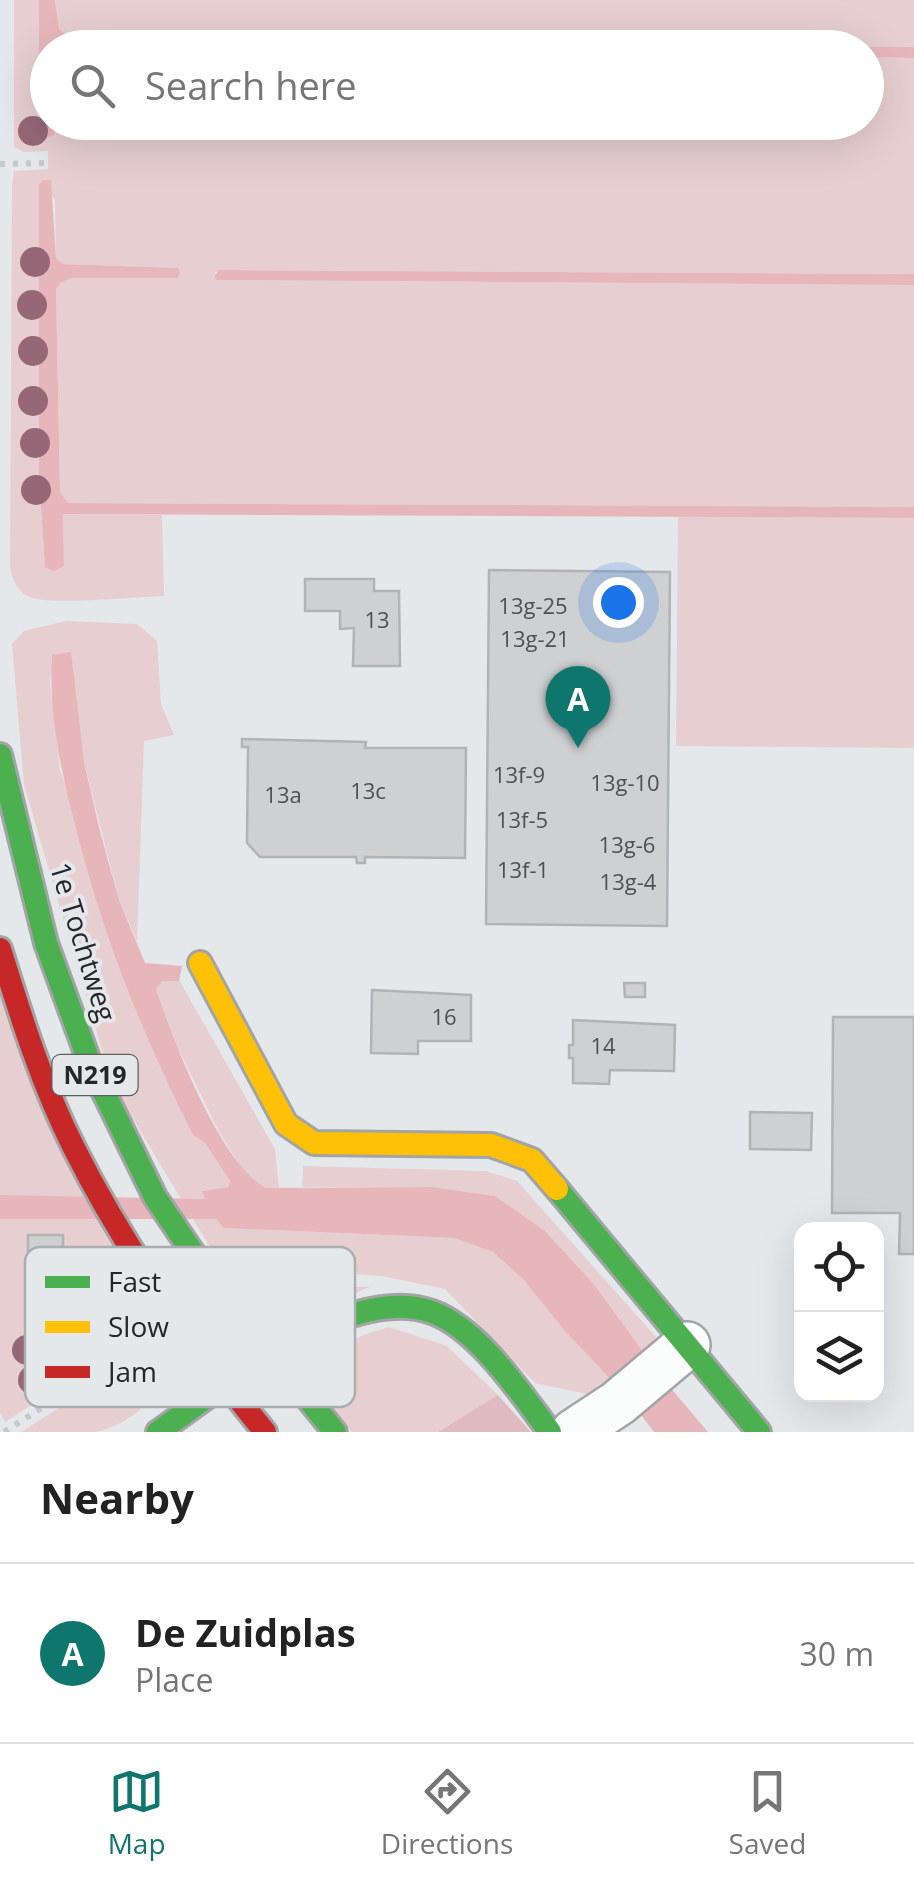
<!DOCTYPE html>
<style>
body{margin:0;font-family:"Open Sans",sans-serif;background:#f2f2f2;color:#222}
.controls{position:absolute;right:30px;bottom:30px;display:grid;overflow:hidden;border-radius:20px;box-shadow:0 10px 40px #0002}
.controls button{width:90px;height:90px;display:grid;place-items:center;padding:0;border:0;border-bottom:2px solid #e0e0e0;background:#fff;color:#222;font:50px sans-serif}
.you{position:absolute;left:618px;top:602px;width:35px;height:35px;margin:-25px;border:8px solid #fff;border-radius:50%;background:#1a73e8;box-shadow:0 0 0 15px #1a73e833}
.badge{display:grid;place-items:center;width:65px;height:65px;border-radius:50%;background:#0f766e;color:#fff;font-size:32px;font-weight:700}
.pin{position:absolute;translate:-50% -82px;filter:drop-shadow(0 2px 5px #0008)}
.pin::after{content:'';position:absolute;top:52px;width:35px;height:30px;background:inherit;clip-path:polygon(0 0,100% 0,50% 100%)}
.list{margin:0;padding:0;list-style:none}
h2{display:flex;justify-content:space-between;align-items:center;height:130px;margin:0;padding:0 40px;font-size:42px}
h2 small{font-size:32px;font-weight:400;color:#767676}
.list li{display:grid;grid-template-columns:65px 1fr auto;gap:30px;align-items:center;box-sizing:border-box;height:180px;padding:0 40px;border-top:2px solid #e0e0e0}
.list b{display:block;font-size:38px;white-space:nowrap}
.list p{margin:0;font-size:32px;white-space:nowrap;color:#767676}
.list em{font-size:32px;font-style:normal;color:#767676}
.icon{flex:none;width:55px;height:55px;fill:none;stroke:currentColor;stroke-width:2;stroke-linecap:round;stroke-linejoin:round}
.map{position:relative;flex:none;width:914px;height:1432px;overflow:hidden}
.search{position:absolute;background:#fff;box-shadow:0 10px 40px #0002;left:30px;right:30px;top:30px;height:110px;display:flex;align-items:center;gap:25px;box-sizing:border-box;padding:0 35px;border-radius:55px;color:#767676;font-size:38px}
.sheet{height:310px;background:#fff}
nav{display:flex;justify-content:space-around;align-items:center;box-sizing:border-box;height:140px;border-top:2px solid #e0e0e0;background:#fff;font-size:28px;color:#767676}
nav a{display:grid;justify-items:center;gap:5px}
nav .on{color:#0f766e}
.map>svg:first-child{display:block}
.green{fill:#e7ced1}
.forest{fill:#dfbabf}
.water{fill:#e7b6bb}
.building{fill:#ced0d2;stroke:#b1b3b5;stroke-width:2.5}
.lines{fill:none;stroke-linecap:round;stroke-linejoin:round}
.street-casing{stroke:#a2a4a6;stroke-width:50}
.fast-casing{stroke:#a2a4a6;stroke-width:28}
.slow-casing{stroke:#a2a4a6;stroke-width:28}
.jam-casing{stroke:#a2a4a6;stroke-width:28}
.path{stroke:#c7c8c9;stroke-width:6;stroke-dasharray:5 8;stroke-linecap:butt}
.street{stroke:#fbfcfc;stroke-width:45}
.fast{stroke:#4caf50;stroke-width:22}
.slow{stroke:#ffc107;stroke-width:22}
.jam{stroke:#c62828;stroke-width:22}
.tree{fill:#966877}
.labels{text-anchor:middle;stroke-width:8;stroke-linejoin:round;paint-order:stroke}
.number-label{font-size:22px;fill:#4e5052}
.shield{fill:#e4e8eb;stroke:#5e6062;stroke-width:2.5}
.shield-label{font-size:25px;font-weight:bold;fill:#242627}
.street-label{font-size:28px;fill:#242627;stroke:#e4e8eb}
.key{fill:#e4e8eb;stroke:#aaaeb0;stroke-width:2.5}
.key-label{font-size:28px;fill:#242627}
</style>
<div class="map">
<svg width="914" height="1432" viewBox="0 0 914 1432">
<rect width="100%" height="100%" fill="#e5e8ea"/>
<path class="green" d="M 14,0 L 39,0 L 39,134 L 54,134 L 54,122 L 866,122 L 867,57 L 914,58 L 914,274 L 220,270 L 215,273 L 216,279 L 221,280 L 914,285 L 914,507 L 69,503 L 60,494 L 56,289 L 61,281 L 72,278 L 177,278 L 180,274 L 177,268 L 62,264 L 56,259 L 55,200 L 43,181 L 39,184 L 39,475 L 45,567 L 64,566 L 63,514 L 162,515 L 164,596 C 134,597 57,605 33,598 C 17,593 13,581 10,567 L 12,186 L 14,171 L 48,169 L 48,151 L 23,152 L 14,147 Z
M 55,0 L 914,0 L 914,47 L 223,44 L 213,47 L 178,47 L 178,45 L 68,36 L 59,29 Z
M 678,517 L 914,518 L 914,748 L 676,746 Z
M 66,621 L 137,624 L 157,641 L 161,704 L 174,735 L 144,741 L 137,941 L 119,900 L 84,762 L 52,655 L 50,683 L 60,770 L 193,1135 L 205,1143 L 230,1181 L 228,1187 L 203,1191 L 223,1228 L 454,1238 L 493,1252 L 525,1280 L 563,1329 L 616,1385 L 587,1394 L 535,1383 L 445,1289 L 382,1276 L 236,1266 L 223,1269 L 112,1084 L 24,785 L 12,644 L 24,631 Z
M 179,980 L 275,1149 L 279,1188 L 265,1188 L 249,1180 L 218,1130 L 171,1034 L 155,989 L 162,981 Z
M 0,997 L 153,1317 L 124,1346 L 5,1422 L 0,1412 Z
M 303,1166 L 486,1171 L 517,1181 L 656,1337 L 653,1352 L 644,1353 L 593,1283 L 545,1231 L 495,1196 L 433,1187 L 302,1187 Z
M 237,1284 L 370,1287 C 338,1299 281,1335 250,1304 C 245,1299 241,1290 237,1284 Z
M 389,1327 L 447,1346 L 498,1395 L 438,1432 L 352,1432 L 324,1400 C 325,1349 343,1340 389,1327 Z
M 163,1332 C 166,1338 172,1346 173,1353 C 177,1388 125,1429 94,1432 C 70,1432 45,1432 21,1432 L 133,1361 Z"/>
<path class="forest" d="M 498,1395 L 531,1432 L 438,1432 Z"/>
<path class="water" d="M 39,0 L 55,0 L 59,29 L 68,36 L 174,39 L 178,47 L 48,48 L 48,122 L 54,123 L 54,135 L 48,137 L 39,135 Z
M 216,44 L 914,47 L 914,58 L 867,57 L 866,48 L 213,47 Z
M 43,180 L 51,180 L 56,258 L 62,264 L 178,268 L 180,274 L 177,278 L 72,278 L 61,282 L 56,289 L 60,493 L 69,503 L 914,507 L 914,518 L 63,514 L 64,566 L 54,571 L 45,567 L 39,475 L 39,184 Z
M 219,270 L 914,274 L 914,285 L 221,280 L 216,280 L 215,275 Z
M 71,652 L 84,762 L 100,831 L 119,900 L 145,963 L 182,966 L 179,981 L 162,981 L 156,989 C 172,1038 221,1165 266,1188 L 433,1187 L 495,1196 L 545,1231 L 593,1283 L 644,1353 L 616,1385 L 563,1329 L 524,1280 L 493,1252 L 454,1238 L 223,1228 L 217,1219 L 0,1219 L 0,1195 L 205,1199 L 202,1191 L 228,1187 L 230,1181 L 205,1143 L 193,1135 C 144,1037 105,942 78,836 C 62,776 48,716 52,655 Z
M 669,1386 L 708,1432 L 654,1432 L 638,1411 Z"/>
<path class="building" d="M 489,570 L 670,572 L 667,926 L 486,924 Z
M 305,579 L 374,579 L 374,591 L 399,591 L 400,666 L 353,666 L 354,628 L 340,629 L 340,611 L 305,611 Z
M 242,739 L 366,742 L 365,748 L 466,748 L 465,858 L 365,857 L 365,863 L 357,863 L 356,857 L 260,857 L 247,843 L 248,747 L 242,747 Z
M 624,983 L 645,983 L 645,997 L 625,997 Z
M 372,990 L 471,995 L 471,1041 L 418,1041 L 418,1054 L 371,1053 Z
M 833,1017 L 914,1017 L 914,1254 L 899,1254 L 900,1213 L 832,1213 Z
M 573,1020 L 675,1025 L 674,1071 L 610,1070 L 609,1084 L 573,1083 L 573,1058 L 569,1058 L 569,1045 L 573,1045 Z
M 750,1112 L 812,1113 L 811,1150 L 750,1149 Z
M 28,1235 L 63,1235 L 63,1254 L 28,1255 Z"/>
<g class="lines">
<g class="street-casing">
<path id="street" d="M 574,1432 L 618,1403 L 687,1345"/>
</g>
<g class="fast-casing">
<path id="fast" d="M 0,755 L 46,943 L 90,1064 L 155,1197 L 214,1284 L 335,1432
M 557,1189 L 759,1432
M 158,1432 C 223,1387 348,1282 432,1312 C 479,1329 521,1394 550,1432"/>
</g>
<g class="slow-casing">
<path id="slow" d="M 200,963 L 286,1124 L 314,1143 L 491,1145 L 532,1160 L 557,1189"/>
</g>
<g class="jam-casing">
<path id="jam" d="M 0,949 C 21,1017 42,1085 74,1148 C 126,1252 192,1343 265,1432"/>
</g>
<path class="path" d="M 0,164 L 50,163
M 264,1272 L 317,1278
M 4,1432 L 125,1354 L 140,1341"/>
<use href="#street" class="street"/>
<use href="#fast" class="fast"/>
<use href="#slow" class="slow"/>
<use href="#jam" class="jam"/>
</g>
<g class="tree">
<circle cx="33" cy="131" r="15"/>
<circle cx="35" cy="262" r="15"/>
<circle cx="32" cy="305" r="15"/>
<circle cx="33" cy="351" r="15"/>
<circle cx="33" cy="401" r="15"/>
<circle cx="35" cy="443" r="15"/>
<circle cx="36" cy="490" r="15"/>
<circle cx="27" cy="1350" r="15"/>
<circle cx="33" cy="1380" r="15"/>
</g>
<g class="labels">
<g class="number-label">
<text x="533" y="614">13g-25</text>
<text x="377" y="628">13</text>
<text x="535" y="647">13g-21</text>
<text x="519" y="783">13f-9</text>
<text x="625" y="791">13g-10</text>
<text x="368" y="799">13c</text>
<text x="283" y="803">13a</text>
<text x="522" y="828">13f-5</text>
<text x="627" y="853">13g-6</text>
<text x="523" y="878">13f-1</text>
<text x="628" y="890">13g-4</text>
<text x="444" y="1025">16</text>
<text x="603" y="1054">14</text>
</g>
<rect class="shield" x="52.5" y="1055" width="85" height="40" rx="8"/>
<g class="shield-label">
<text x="95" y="1084">N219</text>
</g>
<g class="street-label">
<text transform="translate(83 942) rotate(73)" y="10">1e Tochtweg</text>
</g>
</g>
<rect x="25" y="1247" width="330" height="160" rx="15" class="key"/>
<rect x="45" y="1276" width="45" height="12" fill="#4caf50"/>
<rect x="45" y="1321" width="45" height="12" fill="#ffc107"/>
<rect x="45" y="1366" width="45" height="12" fill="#c62828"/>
<g class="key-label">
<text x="108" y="1292">Fast</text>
<text x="108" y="1337">Slow</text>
<text x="108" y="1382">Jam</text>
</g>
</svg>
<div class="controls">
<button><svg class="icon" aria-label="locate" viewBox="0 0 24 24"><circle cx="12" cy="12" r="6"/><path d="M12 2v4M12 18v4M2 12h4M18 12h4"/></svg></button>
<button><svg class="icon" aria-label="layers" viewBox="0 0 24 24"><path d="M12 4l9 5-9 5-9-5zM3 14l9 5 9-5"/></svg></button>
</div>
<div class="you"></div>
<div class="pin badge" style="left:578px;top:748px">A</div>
<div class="search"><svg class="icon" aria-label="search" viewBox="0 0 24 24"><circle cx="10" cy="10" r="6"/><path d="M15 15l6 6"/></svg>Search here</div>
</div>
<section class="sheet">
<h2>Nearby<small></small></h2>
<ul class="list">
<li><span class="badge">A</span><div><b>De Zuidplas</b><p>Place</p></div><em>30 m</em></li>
</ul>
</section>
<nav>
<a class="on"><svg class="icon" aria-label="map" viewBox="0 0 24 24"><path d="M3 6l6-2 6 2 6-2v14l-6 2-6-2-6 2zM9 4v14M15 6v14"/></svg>Map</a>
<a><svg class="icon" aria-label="directions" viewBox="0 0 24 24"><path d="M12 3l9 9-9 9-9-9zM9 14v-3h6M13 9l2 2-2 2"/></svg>Directions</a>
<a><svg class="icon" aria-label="saved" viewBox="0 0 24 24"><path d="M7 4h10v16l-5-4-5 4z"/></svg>Saved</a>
</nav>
